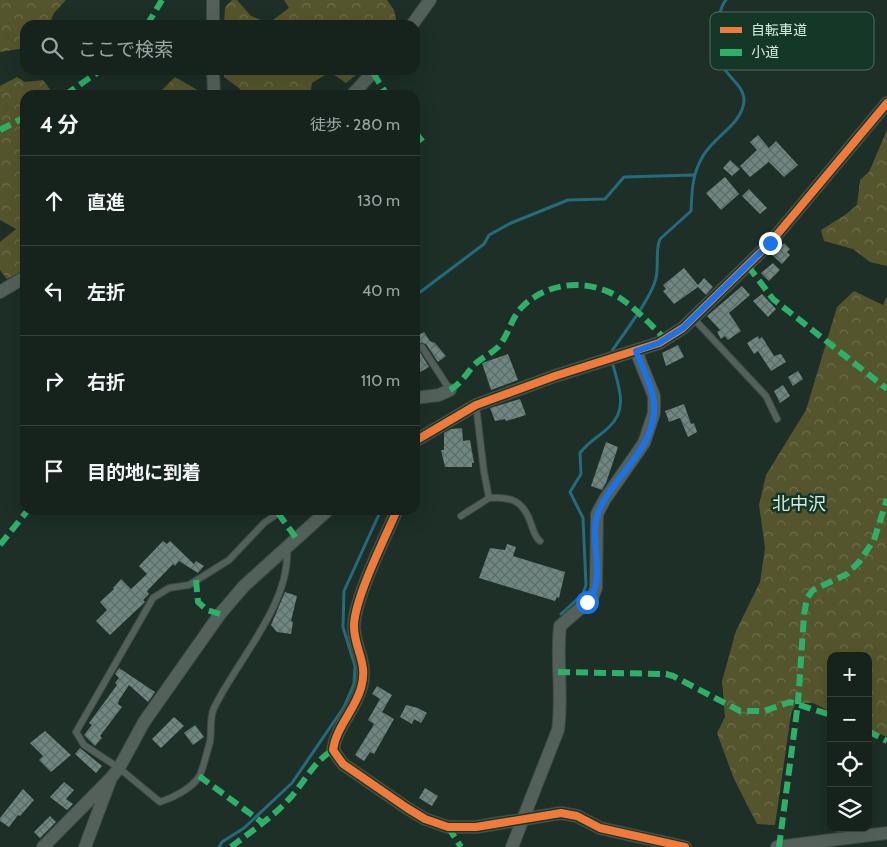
<!DOCTYPE html>
<html lang="ja">
<meta charset="utf-8">
<style>
body{margin:0;font-family:Cabin,"Noto Sans JP",sans-serif;background:#1f2b26;color:#f1f3f6}
.controls{position:absolute;right:15px;bottom:15px;display:grid;overflow:hidden;border-radius:10px;box-shadow:0 5px 20px #0002}
.controls button{width:45px;height:45px;display:grid;place-items:center;padding:0;border:0;border-bottom:1px solid #35403b;background:#16231d;color:#f1f3f6;font:25px sans-serif}
.stop{position:absolute;width:15px;height:15px;margin:-11px;border:4px solid #1a73e8;border-radius:50%;background:#fff}
.stop.end{background:#1a73e8;border-color:#fff;box-shadow:0 1px 5px #0008}
.list{margin:0;padding:0;list-style:none}
h2{display:flex;justify-content:space-between;align-items:center;height:65px;margin:0;padding:0 20px;font-size:21px}
h2 small{font-size:16px;font-weight:400;color:#9ea4a4}
.list li{display:grid;grid-template-columns:32px 1fr auto;gap:15px;align-items:center;box-sizing:border-box;height:90px;padding:0 20px;border-top:1px solid #35403b}
.list b{display:block;font-size:19px;white-space:nowrap}
.list em{font-size:16px;font-style:normal;color:#9ea4a4}
.icon{flex:none;width:28px;height:28px;fill:none;stroke:currentColor;stroke-width:2;stroke-linecap:round;stroke-linejoin:round}
.map{position:relative;flex:none;width:887px;height:847px;overflow:hidden}
.search{position:absolute;background:#16231d;box-shadow:0 5px 20px #0002;left:20px;top:20px;width:400px;height:55px;display:flex;align-items:center;gap:12px;box-sizing:border-box;padding:0 18px;border-radius:15px;color:#9ea4a4;font-size:19px}
.panel{position:absolute;background:#16231d;box-shadow:0 5px 20px #0002;left:20px;top:90px;width:400px;height:425px;border-radius:15px}
.map>svg:first-child{display:block}
.forest{fill:url(#forest-crowns)}
.lines{fill:none;stroke-linecap:round;stroke-linejoin:round}
.stream{stroke:#256b7b;stroke-width:3}
.building{fill:url(#building-cross-hatch)}
.lane-casing{stroke:#3a4942;stroke-width:8}
.street-casing{stroke:#3a4942;stroke-width:14}
.lane{stroke:#54615a;stroke-width:6}
.street{stroke:#54615a;stroke-width:12}
.quiet{stroke:#2db169;stroke-width:6;stroke-dasharray:12 6;stroke-linecap:butt}
.cycleway-casing{stroke:#153728;stroke-width:11}
.cycleway{stroke:#f17a3a;stroke-width:8}
.route{stroke:#1a73e8;stroke-width:6}
.labels{text-anchor:middle;stroke-width:5;stroke-linejoin:round;paint-order:stroke}
.neighbourhood-label{font-size:18px;fill:#d8ebe1;stroke:#153728}
.key{fill:#153728;stroke:#506d60;stroke-width:1}
.key-label{font-size:14px;fill:#d8ebe1}
</style>
<div class="map">
<svg width="887" height="847" viewBox="0 0 887 847">
<defs>
<pattern id="forest-crowns" width="20" height="18" patternUnits="userSpaceOnUse" patternTransform="scale(1.25)"><rect width="20" height="18" fill="#55552d"/><path d="M2 6a3 3 0 1 1 6 0M12 15a3 3 0 1 1 6 0" fill="none" stroke="#6d6e4b"/></pattern>
<pattern id="building-cross-hatch" width="8" height="8" patternUnits="userSpaceOnUse" patternTransform="scale(1.25)"><rect width="8" height="8" fill="#6f8681"/><path d="M0 0l8 8M0 8l8-8" fill="none" stroke="#5d6c69"/></pattern>
</defs>
<rect width="100%" height="100%" fill="#1d2f27"/>
<path class="forest" d="M 0,0 L 66,0 L 54,13 L 49,25 L 25,25 L 25,48 L 0,52 Z
M 232,0 L 237,0 L 251,16 L 269,23 L 289,8 L 284,0 L 387,0 L 394,10 L 397,23 L 396,25 L 224,25 L 225,7 Z
M 224,70 L 362,70 L 346,83 L 330,72 L 312,83 L 310,95 L 243,95 L 240,89 L 224,77 Z
M 17,77 L 25,82 L 43,80 L 54,95 L 25,95 L 25,270 L 7,279 L 0,270 L 0,242 L 16,229 L 0,220 L 0,86 Z
M 175,77 L 201,92 L 202,95 L 157,95 Z
M 887,130 L 887,266 L 870,262 L 853,249 L 824,241 L 821,230 L 845,215 L 857,205 L 860,180 L 869,172 Z
M 854,291 L 883,305 L 887,296 L 887,737 L 868,729 L 868,656 L 831,656 L 831,712 L 813,703 L 796,703 L 791,714 L 775,825 L 757,824 L 734,779 L 717,733 L 725,717 L 722,681 L 736,631 L 760,582 L 765,548 L 759,505 L 766,475 L 806,410 L 837,307 Z"/>
<g class="lines">
<path class="stream" d="M 415,296 L 484,244 L 489,235 L 511,223 L 568,200 L 605,199 L 624,177 L 693,175
M 611,354 L 612,351 C 624,333 652,297 656,278 C 659,265 655,251 660,239 L 691,211 C 692,191 692,174 703,156 C 714,136 745,123 744,98 C 742,84 727,77 721,63 C 716,50 716,11 726,0
M 561,614 L 583,594 L 586,585 L 583,518 L 570,492 L 581,474 L 580,453 C 588,442 600,436 609,427 C 630,408 617,383 612,361
M 219,847 L 222,842 L 244,828 L 292,783 L 344,707 L 354,684 L 355,666 L 343,627 L 344,591 L 381,510"/>
</g>
<path class="building" d="M 758,135 L 769,148 L 776,141 L 798,165 L 784,177 L 769,162 L 750,177 L 740,166 L 757,150 L 750,142 Z
M 730,160 L 740,169 L 732,176 L 723,168 Z
M 725,177 L 739,194 L 721,210 L 706,193 Z
M 749,189 L 767,208 L 760,214 L 742,196 Z
M 784,243 L 790,249 L 787,252 L 790,255 L 782,264 L 772,255 Z
M 773,263 L 780,270 L 769,281 L 761,273 Z
M 684,268 L 698,285 L 704,278 L 713,287 L 706,295 L 698,287 L 674,304 L 663,291 L 666,289 L 663,285 Z
M 742,286 L 750,295 L 729,313 L 741,331 L 728,340 L 725,336 L 721,339 L 717,332 L 720,330 L 707,316 Z
M 762,294 L 776,309 L 768,317 L 753,301 Z
M 424,332 L 430,341 L 435,343 L 446,356 L 438,362 L 426,344 L 420,343 L 418,349 L 429,367 L 415,375 L 415,337 Z
M 758,336 L 759,339 L 762,337 L 774,356 L 781,354 L 786,362 L 771,371 L 758,351 L 754,354 L 747,343 Z
M 678,345 L 684,357 L 666,366 L 662,353 Z
M 508,354 L 518,380 L 491,390 L 482,363 Z
M 798,371 L 803,379 L 793,386 L 788,377 Z
M 783,385 L 790,396 L 780,403 L 774,391 Z
M 520,399 L 526,415 L 506,421 L 505,419 L 495,421 L 490,408 Z
M 684,404 L 691,424 L 694,423 L 697,432 L 688,437 L 680,418 L 669,422 L 665,411 Z
M 462,428 L 463,441 L 470,440 L 474,463 L 472,463 L 472,467 L 445,467 L 441,450 L 444,450 L 444,433 L 451,429 Z
M 606,442 L 618,447 L 606,483 L 602,490 L 591,486 Z
M 163,541 L 167,544 L 170,541 L 194,564 L 196,561 L 204,566 L 198,573 L 179,561 L 175,566 L 173,564 L 147,591 L 149,594 L 143,600 L 145,602 L 110,635 L 96,621 L 107,610 L 100,602 L 114,589 L 113,588 L 121,579 L 131,589 L 147,574 L 139,566 Z
M 507,544 L 516,547 L 513,556 L 565,572 L 559,598 L 557,597 L 555,601 L 479,578 L 490,548 L 505,550 Z
M 285,592 L 297,596 L 291,621 L 293,622 L 291,634 L 277,632 L 271,625 Z
M 119,668 L 155,692 L 148,702 L 129,685 L 119,700 L 118,704 L 122,707 L 100,736 L 102,738 L 95,746 L 84,735 L 92,725 L 89,723 L 117,685 L 115,683 L 119,678 L 115,674 Z
M 377,686 L 392,695 L 382,712 L 394,719 L 374,754 L 370,752 L 364,761 L 355,755 L 373,726 L 374,724 L 368,720 L 380,699 L 372,694 Z
M 406,705 L 418,708 L 427,713 L 421,723 L 414,719 L 412,724 L 400,717 Z
M 174,717 L 184,726 L 161,748 L 152,739 Z
M 195,725 L 204,737 L 193,745 L 184,733 Z
M 45,731 L 71,755 L 51,772 L 39,760 L 43,756 L 30,743 Z
M 80,748 L 102,766 L 96,773 L 75,754 Z
M 64,782 L 74,790 L 66,799 L 73,804 L 67,810 L 50,797 Z
M 425,788 L 438,796 L 432,806 L 419,798 Z
M 23,789 L 34,800 L 20,816 L 18,815 L 9,827 L 0,821 L 0,818 Z
M 50,816 L 56,822 L 40,838 L 34,832 Z"/>
<g class="lines">
<g class="lane-casing">
<path id="lane" d="M 694,319 L 766,396 L 777,419
M 422,347 L 450,390
M 476,405 L 484,472 L 489,498 C 511,496 524,501 531,524 C 534,531 534,536 540,541
M 283,510 L 264,523 L 229,560 L 189,585 L 169,588 L 153,598 L 76,732 L 84,745 L 119,768 L 160,802 C 173,798 193,788 200,775 C 204,765 207,752 210,742 C 212,731 209,719 214,708 C 237,660 291,604 287,548
M 461,516 L 489,498"/>
</g>
<g class="street-casing">
<path id="street" d="M 213,0 L 213,25
M 412,25 L 430,0
M 213,70 L 214,95
M 352,95 L 375,70
M 0,292 L 25,277
M 415,398 L 439,395 L 450,390
M 415,441 L 476,405 L 555,376 L 659,343 L 683,328 L 770,243 L 887,103
M 397,510 C 385,538 356,595 354,624 C 353,648 369,662 361,688 C 355,710 336,727 333,750 L 343,764 L 407,808 L 425,819 L 448,827 L 476,827 L 561,813 L 577,816 L 600,828 L 685,847
M 43,847 L 110,779
M 85,847 L 111,778 L 119,768 L 144,722 L 220,614 L 244,586 L 328,510
M 512,847 L 558,730 C 563,695 556,661 560,626 L 592,598 L 596,588 L 597,514 L 605,499 L 644,443 L 654,413 L 654,396 L 636,351
M 777,847 L 887,833"/>
</g>
<use href="#lane" class="lane"/>
<use href="#street" class="street"/>
<path class="quiet" d="M 147,25 L 162,0
M 373,73 L 387,95
M 65,95 L 101,70
M 0,130 L 25,117
M 415,132 L 426,146
M 748,266 L 773,299 L 887,389
M 450,390 C 461,384 466,374 474,365 C 481,358 491,354 498,347 C 509,335 511,318 522,307 C 550,279 596,278 627,303 C 641,314 653,327 666,340
M 278,513 L 296,538
M 0,545 L 28,510
M 196,580 L 198,602 L 207,610 L 220,614
M 558,672 L 666,674 L 673,676 L 740,711 L 764,711 L 790,702 L 831,715
M 868,731 L 887,741
M 199,776 L 263,823
M 448,827 L 461,847
M 231,847 C 252,831 274,816 291,797 C 305,781 315,760 333,750
M 779,847 L 798,703 L 804,615 L 807,598 L 813,590 L 847,574 L 859,562 L 874,540 L 887,499"/>
<g class="cycleway-casing">
<path id="cycleway" d="M 415,441 L 476,405 L 555,376 L 659,343 L 683,328 L 770,243 L 887,103
M 397,510 C 385,538 356,595 354,624 C 353,648 369,662 361,688 C 355,710 336,727 333,750 L 343,764 L 407,808 L 425,819 L 448,827 L 476,827 L 561,813 L 577,816 L 600,828 L 685,847"/>
</g>
<use href="#cycleway" class="cycleway"/>
</g>
<g class="lines">
<path class="route" d="M 587,602 C 608,582 588,538 598,513 C 612,478 651,452 654,413 C 656,392 643,370 636,351 L 659,343 L 683,328 L 770,243"/>
</g>
<g class="labels">
<g class="neighbourhood-label">
<text x="799" y="510">北中沢</text>
</g>
</g>
<rect x="710" y="12" width="164" height="58" rx="8" class="key"/>
<rect x="720" y="27" width="22" height="6" fill="#f17a3a"/>
<rect x="720" y="49" width="22" height="7" fill="#2db169"/>
<g class="key-label">
<text x="751" y="35">自転車道</text>
<text x="751" y="57">小道</text>
</g>
</svg>
<div class="controls">
<button>+</button>
<button>−</button>
<button><svg class="icon" aria-label="locate" viewBox="0 0 24 24"><circle cx="12" cy="12" r="6"/><path d="M12 2v4M12 18v4M2 12h4M18 12h4"/></svg></button>
<button><svg class="icon" aria-label="layers" viewBox="0 0 24 24"><path d="M12 4l9 5-9 5-9-5zM3 14l9 5 9-5"/></svg></button>
</div>
<div class="stop" style="left:587px;top:602px"></div>
<div class="stop end" style="left:770px;top:243px"></div>
<div class="search"><svg class="icon" aria-label="search" viewBox="0 0 24 24"><circle cx="10" cy="10" r="6"/><path d="M15 15l6 6"/></svg>ここで検索</div>
<section class="panel">
<h2>4 分<small>徒歩 · 280 m</small></h2>
<ul class="list">
<li><svg class="icon" aria-label="ahead" viewBox="0 0 24 24"><path d="M12 20V5M6 11l6-6 6 6"/></svg><div><b>直進</b></div><em>130 m</em></li>
<li><svg class="icon" aria-label="left" viewBox="0 0 24 24"><path d="M17 20v-9H6M10 6l-5 5 5 5"/></svg><div><b>左折</b></div><em>40 m</em></li>
<li><svg class="icon" aria-label="right" viewBox="0 0 24 24"><path d="M7 20v-9h11M14 6l5 5-5 5"/></svg><div><b>右折</b></div><em>110 m</em></li>
<li><svg class="icon" aria-label="arrive" viewBox="0 0 24 24"><path d="M6 21V4h12l-3 4 3 4H6"/></svg><div><b>目的地に到着</b></div></li>
</ul>
</section>
</div>
